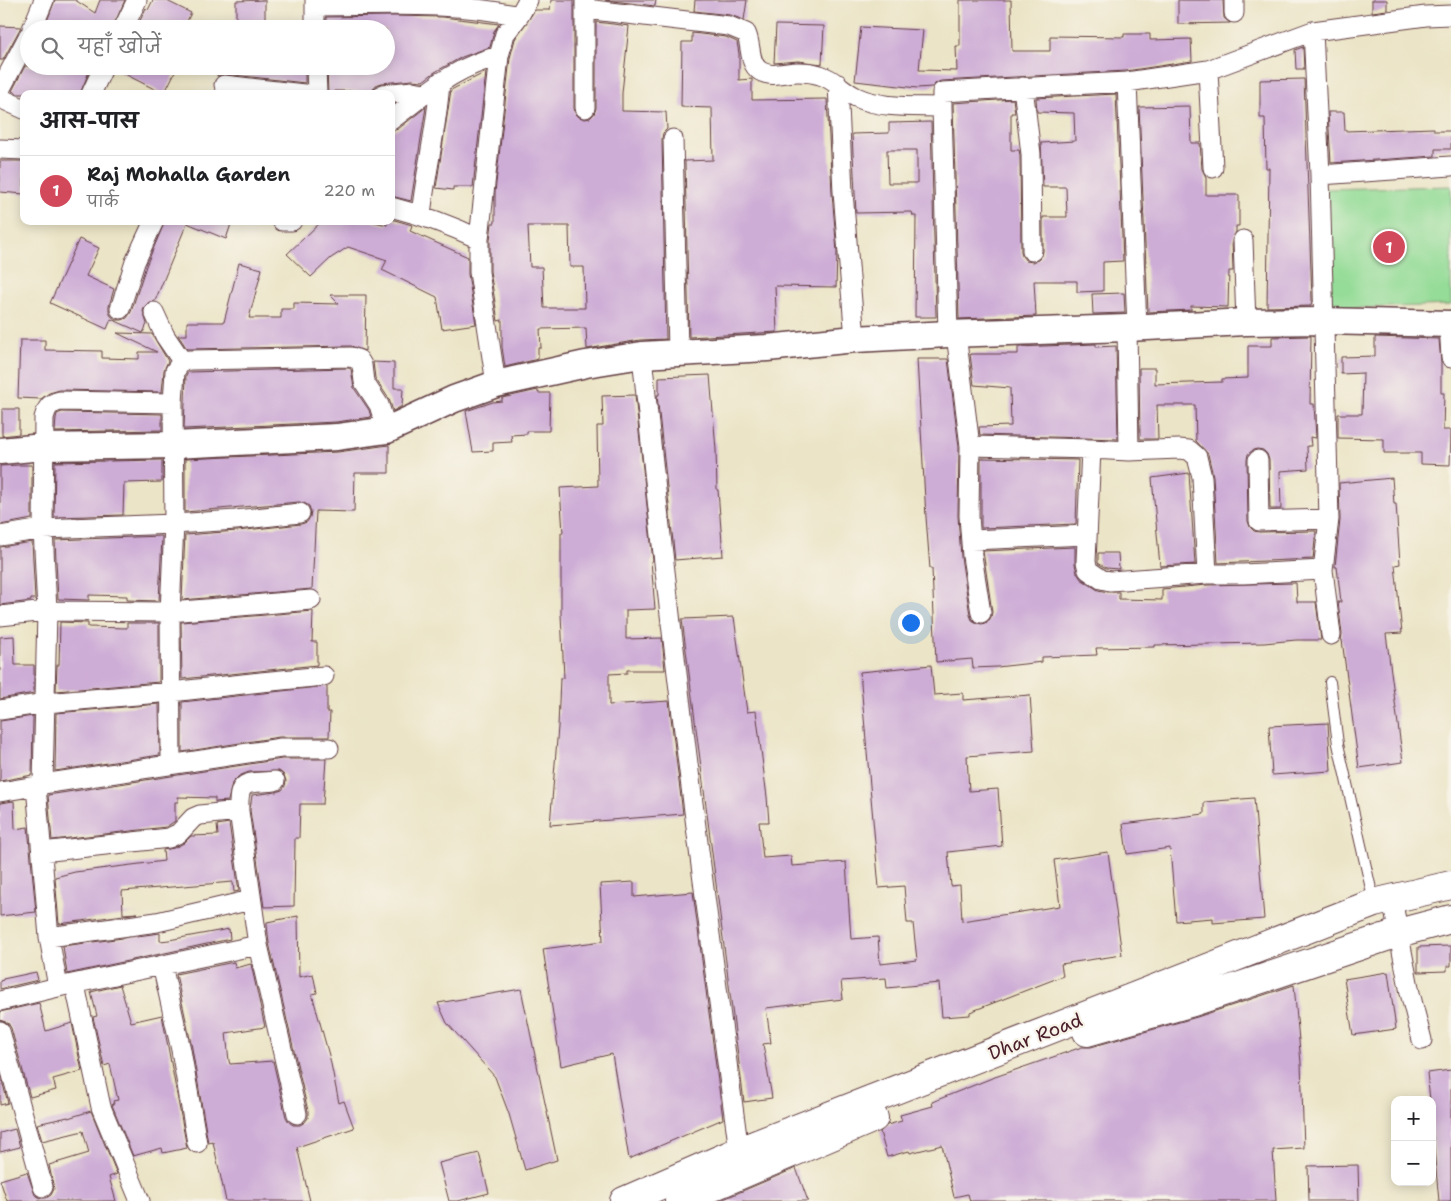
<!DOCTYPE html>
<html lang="hi">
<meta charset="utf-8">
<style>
body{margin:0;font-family:"Shantell Sans","Playpen Sans Deva",sans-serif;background:#f2f2f2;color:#202124}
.controls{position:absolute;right:15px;bottom:15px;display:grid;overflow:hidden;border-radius:10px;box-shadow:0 2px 12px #0003}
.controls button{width:45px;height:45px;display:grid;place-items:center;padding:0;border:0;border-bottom:1px solid #e0e0e0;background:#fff;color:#202124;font:25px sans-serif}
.you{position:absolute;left:910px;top:622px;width:18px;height:18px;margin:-12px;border:4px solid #fff;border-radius:50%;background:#1a73e8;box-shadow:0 0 0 8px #1a73e833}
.badge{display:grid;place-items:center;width:32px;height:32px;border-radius:50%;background:#d1495b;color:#fff;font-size:16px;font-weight:700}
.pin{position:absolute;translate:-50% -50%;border:2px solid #fff;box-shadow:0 1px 5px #0006}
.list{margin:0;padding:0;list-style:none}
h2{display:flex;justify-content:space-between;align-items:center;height:65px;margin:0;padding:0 20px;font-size:21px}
h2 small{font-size:16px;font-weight:400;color:#757577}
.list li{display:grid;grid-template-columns:32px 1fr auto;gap:15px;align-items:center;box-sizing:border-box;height:70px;padding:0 20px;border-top:1px solid #e0e0e0}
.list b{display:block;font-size:19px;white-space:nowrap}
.list p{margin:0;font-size:16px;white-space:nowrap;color:#757577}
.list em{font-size:16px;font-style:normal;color:#757577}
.icon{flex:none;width:28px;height:28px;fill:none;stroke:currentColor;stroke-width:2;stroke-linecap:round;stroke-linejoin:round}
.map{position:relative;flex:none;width:1451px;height:1201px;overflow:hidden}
.search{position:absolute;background:#fff;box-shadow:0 2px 12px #0003;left:20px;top:20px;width:375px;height:55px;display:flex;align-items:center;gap:12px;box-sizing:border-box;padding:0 18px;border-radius:28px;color:#757577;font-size:19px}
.panel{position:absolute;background:#fff;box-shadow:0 2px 12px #0003;left:20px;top:90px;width:375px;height:135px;border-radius:10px}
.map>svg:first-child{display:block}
.green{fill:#94dc97;stroke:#6f7e61}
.building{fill:#cdacd6;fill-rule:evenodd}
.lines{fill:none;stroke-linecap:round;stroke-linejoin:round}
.lane-casing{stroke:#623d42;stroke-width:12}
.street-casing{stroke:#623d42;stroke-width:21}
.secondary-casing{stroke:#623d42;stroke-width:29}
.primary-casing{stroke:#623d42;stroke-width:30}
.lane{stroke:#fff;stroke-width:10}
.street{stroke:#fff;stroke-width:19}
.secondary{stroke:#fff;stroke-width:26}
.primary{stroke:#fff;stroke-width:28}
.labels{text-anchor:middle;stroke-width:4.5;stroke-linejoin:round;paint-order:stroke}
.street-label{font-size:19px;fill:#4a1f2b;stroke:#f7f3e8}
</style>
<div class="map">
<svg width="1451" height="1201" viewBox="0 0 1451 1201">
<rect width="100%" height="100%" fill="#f7f3e8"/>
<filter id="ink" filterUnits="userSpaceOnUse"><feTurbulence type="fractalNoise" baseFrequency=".02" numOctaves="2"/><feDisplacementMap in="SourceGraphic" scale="10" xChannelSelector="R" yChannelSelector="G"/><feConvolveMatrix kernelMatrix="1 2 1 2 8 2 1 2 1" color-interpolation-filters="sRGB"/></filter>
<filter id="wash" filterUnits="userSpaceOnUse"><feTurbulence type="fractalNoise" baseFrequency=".0096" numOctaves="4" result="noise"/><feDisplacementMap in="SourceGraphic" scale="20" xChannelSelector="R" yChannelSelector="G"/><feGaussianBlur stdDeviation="1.12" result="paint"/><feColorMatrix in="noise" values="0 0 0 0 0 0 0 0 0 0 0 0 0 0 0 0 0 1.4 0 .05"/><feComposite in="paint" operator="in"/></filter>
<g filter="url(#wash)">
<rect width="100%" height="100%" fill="#ebe4c6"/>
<path class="green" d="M 1451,186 L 1451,305 L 1330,309 L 1323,189 Z"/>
<g id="blocks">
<path class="building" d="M 55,0 L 75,0 L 95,13 L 100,0 L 125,0 L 112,29 L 44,29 Z
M 153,0 L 165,0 L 191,13 L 186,23 L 167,24 L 177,29 L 136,29 L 146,8 L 148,10 Z
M 265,0 L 265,22 L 236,22 L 236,1 Z
M 551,0 L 574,0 L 574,108 L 575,113 L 579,117 L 585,119 L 590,118 L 594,114 L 596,108 L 596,22 L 629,26 L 622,93 L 622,111 L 666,112 L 667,129 L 663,133 L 662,139 L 666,339 L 640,340 L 587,349 L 586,328 L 540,329 L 541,348 L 538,348 L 538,359 L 505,367 L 502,347 L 502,320 L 498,321 L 490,271 L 490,240 L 492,223 L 495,223 L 495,192 L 510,58 L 515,39 L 535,10 L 550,10 ZM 528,226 L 569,226 L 570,267 L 584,267 L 585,308 L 544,308 L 542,267 L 530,267 Z
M 605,0 L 656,0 L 655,6 Z
M 695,0 L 747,0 L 744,20 L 730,15 L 694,11 Z
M 960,0 L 1011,0 L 1012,51 L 1050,51 L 1050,36 L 1124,37 L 1124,34 L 1150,34 L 1150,40 L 1191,39 L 1192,61 L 1126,71 L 941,81 L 936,83 L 932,87 L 917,88 L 855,81 L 861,27 L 923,30 L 919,70 L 957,71 L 956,46 L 960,46 Z
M 1178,0 L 1223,0 L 1224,18 L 1230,23 L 1178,24 Z
M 1372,0 L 1387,0 L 1387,10 L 1372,12 Z
M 392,16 L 443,17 L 499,24 L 494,31 L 490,47 L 462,57 L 435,72 L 423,81 L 412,80 L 382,83 L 376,85 L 372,91 L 334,91 L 333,94 L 328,94 L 327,66 L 386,66 L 386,29 L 326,29 L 326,17 Z
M 776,25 L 824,26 L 822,64 L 798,61 L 774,63 Z
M 0,26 L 21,27 L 3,60 L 0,60 Z
M 692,33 L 726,37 L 737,42 L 739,54 L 739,80 L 752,79 L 752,100 L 827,99 L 832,193 L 837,252 L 836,287 L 775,286 L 777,332 L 689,337 L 685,161 L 713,160 L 712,108 L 681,107 L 682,42 L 692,42 Z
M 1303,47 L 1304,69 L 1296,69 L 1295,50 Z
M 25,66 L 85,66 L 90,69 L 80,94 L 18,94 L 12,91 Z
M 115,66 L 178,66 L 164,94 L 115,69 Z
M 218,66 L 305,66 L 305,83 L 225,74 L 217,76 Z
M 486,72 L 473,187 L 453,187 L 453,190 L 436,188 L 451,90 Z
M 1304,79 L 1312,300 L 1311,306 L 1267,307 L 1269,168 L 1266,168 L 1265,118 L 1260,118 L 1260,80 Z
M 1116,94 L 1123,261 L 1103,262 L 1103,291 L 1077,292 L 1077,281 L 1034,281 L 1036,316 L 959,319 L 953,103 L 1013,99 L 1015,113 L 1011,113 L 1011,150 L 1019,150 L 1020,155 L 1021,251 L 1022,256 L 1026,261 L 1033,262 L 1038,260 L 1042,256 L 1043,251 L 1043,217 L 1067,217 L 1066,187 L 1043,187 L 1041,143 L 1075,141 L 1074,113 L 1037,112 L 1036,98 Z
M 1190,106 L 1191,143 L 1200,143 L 1202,169 L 1206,177 L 1206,195 L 1239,195 L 1239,226 L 1236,226 L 1236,232 L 1232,240 L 1233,271 L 1229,271 L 1228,307 L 1191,306 L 1191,310 L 1148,312 L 1139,107 Z
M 426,107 L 411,201 L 391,196 L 391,131 L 398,129 Z
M 1328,112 L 1344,112 L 1345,131 L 1434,128 L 1434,131 L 1451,131 L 1451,149 L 1435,149 L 1435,156 L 1331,163 Z
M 931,122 L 936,317 L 915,317 L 916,216 L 913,216 L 912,212 L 856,213 L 852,134 L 889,133 L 889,123 ZM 887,150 L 917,150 L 917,183 L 888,183 Z
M 0,161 L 24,161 L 24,194 L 0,192 Z
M 391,219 L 412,225 L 410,231 L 468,257 L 468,274 L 476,324 L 442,329 L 437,297 L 382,270 L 387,260 L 348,247 L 331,258 L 311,277 L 287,254 L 322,221 L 371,221 L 387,225 L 388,221 L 391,221 Z
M 165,221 L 232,221 L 226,239 L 187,223 L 155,301 L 149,302 L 145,306 L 143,311 L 147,324 L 143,333 L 111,319 L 107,329 L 50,303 L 79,239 L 99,248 L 86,276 L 114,289 L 109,306 L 109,312 L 111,316 L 116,320 L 122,320 L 127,318 L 131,312 L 146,266 Z
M 239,263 L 262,269 L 249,318 L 281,318 L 281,309 L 294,309 L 294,303 L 339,304 L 330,295 L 366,295 L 365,351 L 351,346 L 187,349 L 178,335 L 187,335 L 187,322 L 224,322 Z
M 1124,293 L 1125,313 L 1093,314 L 1092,294 Z
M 117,333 L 152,334 L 168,361 L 164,370 L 162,392 L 60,390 L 49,393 L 41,399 L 18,398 L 20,340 L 45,340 L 45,350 L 102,351 L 102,358 L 139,359 L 139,352 L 157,352 Z
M 1311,336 L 1310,404 L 1314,404 L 1316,438 L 1310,437 L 1311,446 L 1307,446 L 1308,469 L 1280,471 L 1281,509 L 1270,509 L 1269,460 L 1267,454 L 1263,450 L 1257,449 L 1253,450 L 1248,454 L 1247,460 L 1248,521 L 1250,527 L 1254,531 L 1259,532 L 1316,531 L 1313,559 L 1218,563 L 1213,476 L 1208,454 L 1196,441 L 1195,405 L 1157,405 L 1158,439 L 1140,439 L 1139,368 L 1155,368 L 1155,384 L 1222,382 L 1222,379 L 1248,378 L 1248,346 L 1272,346 L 1272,337 Z
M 1375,337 L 1439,339 L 1441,363 L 1441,393 L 1444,393 L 1443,430 L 1451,430 L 1450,465 L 1421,464 L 1421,453 L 1384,453 L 1384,439 L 1338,438 L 1338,414 L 1362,414 L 1363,373 L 1341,374 L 1341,357 L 1375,356 Z
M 1096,344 L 1096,347 L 1116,346 L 1118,439 L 980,435 L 979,427 L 1011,426 L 1010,388 L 974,385 L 970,354 L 1018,354 L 1018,347 Z
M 917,359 L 948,359 L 959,447 L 958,516 L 961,557 L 970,615 L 972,620 L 977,623 L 982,624 L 988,622 L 991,617 L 992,612 L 983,551 L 1075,547 L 1075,564 L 1077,573 L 1081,579 L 1098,590 L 1108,592 L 1119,592 L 1119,599 L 1162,600 L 1162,589 L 1207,585 L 1296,583 L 1297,602 L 1316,602 L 1321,640 L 1296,640 L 1264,643 L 1155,645 L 1155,647 L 1096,648 L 1097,655 L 1042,657 L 1042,662 L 997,667 L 973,668 L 972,659 L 936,662 L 932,569 L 930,569 L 926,517 Z
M 373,362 L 394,363 L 394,388 L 403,388 L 402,406 L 393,411 L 389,399 L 375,378 Z
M 349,368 L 351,369 L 354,388 L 369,410 L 371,417 L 336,422 L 184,429 L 186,375 L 188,372 Z
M 710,375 L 716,450 L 717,490 L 718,490 L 723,556 L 675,560 L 657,395 L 659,395 L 659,377 Z
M 538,390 L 538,393 L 550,393 L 549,431 L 527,431 L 527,434 L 511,435 L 512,442 L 493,443 L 493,451 L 473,452 L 466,411 L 493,402 L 502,401 L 502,398 Z
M 635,395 L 653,561 L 651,561 L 655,609 L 626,610 L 626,639 L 662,638 L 665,670 L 627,670 L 627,673 L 609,674 L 609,705 L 669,701 L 683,814 L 550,825 L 558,727 L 560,678 L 564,678 L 561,614 L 561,533 L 563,533 L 560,488 L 598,486 L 597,426 L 603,426 L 602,396 Z
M 2,409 L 19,409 L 19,434 L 2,436 Z
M 62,412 L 162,414 L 162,430 L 55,432 L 56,418 L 57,414 Z
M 389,445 L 389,473 L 355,473 L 354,512 L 316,511 L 312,589 L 182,600 L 185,535 L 237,531 L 301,524 L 307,522 L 310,517 L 311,512 L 309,506 L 304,503 L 299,502 L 185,512 L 185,459 L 338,452 Z
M 981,458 L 1078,460 L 1076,524 L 981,528 Z
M 162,460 L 162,482 L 124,483 L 123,515 L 54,517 L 55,462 Z
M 19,465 L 32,465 L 32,519 L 0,525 L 0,466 Z
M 1189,473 L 1195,564 L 1160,566 L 1152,478 Z
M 1392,478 L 1394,504 L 1396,504 L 1400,564 L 1395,565 L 1402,633 L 1386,634 L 1403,762 L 1359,768 L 1342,640 L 1341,640 L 1342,634 L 1338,602 L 1341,602 L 1337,567 L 1335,567 L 1340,520 L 1339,483 Z
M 162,536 L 159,601 L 127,600 L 127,596 L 89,595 L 89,600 L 58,599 L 55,540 Z
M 32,542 L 35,599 L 31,599 L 31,601 L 0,605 L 0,547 Z
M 1098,553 L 1118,553 L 1119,569 L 1106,568 L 1098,563 Z
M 313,611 L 312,642 L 317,642 L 317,665 L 182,679 L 181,622 Z
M 734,617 L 747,712 L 756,711 L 767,797 L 769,822 L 759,822 L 763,858 L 791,856 L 792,866 L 846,862 L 851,939 L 878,937 L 880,964 L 917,960 L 913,923 L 907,923 L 904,886 L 879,888 L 860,672 L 931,665 L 934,695 L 963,693 L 963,700 L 1030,695 L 1034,751 L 967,756 L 969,791 L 998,789 L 1002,846 L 948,852 L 951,886 L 960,885 L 962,921 L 1060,906 L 1054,860 L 1108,852 L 1122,955 L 1061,964 L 1063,976 L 970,1012 L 970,1015 L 942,1017 L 939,983 L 887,988 L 886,978 L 841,981 L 843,999 L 766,1008 L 771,1043 L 763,1044 L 772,1098 L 744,1102 L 682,619 Z
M 60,622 L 88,623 L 88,627 L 127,628 L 127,623 L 159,623 L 159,682 L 56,691 L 57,665 L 59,665 Z
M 14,636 L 15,665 L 34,665 L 34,693 L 0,699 L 0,637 Z
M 327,686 L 327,712 L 330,712 L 329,737 L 279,737 L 182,752 L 182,702 Z
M 159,704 L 160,755 L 55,771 L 56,713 Z
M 33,716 L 32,775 L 0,781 L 0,721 Z
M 1328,723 L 1331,771 L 1272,775 L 1269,726 Z
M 282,759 L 326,759 L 323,804 L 300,804 L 299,838 L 295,838 L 294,906 L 264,907 L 250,810 L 252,795 L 276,792 L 282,790 L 285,786 L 286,781 L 284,775 L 279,771 L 249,772 L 239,776 L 232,783 L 228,801 L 215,802 L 215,798 L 178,797 L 178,802 L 175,802 L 175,821 L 166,827 L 52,840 L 48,795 Z
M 1254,798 L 1264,919 L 1213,923 L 1213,918 L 1176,921 L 1170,848 L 1127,854 L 1123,824 L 1204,814 L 1204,802 Z
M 14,801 L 15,829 L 28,827 L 36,912 L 0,916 L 0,803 Z
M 229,823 L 239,891 L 234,892 L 233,882 L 122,891 L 123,914 L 138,913 L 59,924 L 55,877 L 75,872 L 164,861 L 163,850 L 174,848 L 184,843 L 191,836 L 218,835 L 217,825 Z
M 634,882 L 634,897 L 693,892 L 723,1119 L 629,1159 L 612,1054 L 561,1066 L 543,949 L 603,941 L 600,884 Z
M 298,916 L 299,977 L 313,974 L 317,993 L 312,994 L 330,1059 L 339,1103 L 344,1101 L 354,1128 L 297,1147 L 310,1201 L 226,1201 L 213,1142 L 208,1143 L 192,1048 L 176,974 L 234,962 L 235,968 L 251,964 L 265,1027 L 226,1033 L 229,1061 L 230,1064 L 273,1061 L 286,1117 L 289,1122 L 293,1125 L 300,1125 L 305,1122 L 308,1118 L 308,1111 L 269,943 L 267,925 L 267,922 Z
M 229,929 L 230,939 L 67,974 L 63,946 L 160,933 L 160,941 L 169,940 Z
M 1451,946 L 1451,966 L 1447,966 L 1447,971 L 1418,972 L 1418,947 Z
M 36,972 L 38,980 L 0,989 L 0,981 L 3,980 L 3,979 Z
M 1388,972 L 1396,1029 L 1353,1035 L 1344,979 Z
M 120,985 L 131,1022 L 162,1015 L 187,1148 L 163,1153 L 162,1148 L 133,1156 L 112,1105 L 114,1104 L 113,1101 L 118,1100 L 110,1064 L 104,1066 L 93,1017 L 97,1016 L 91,992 Z
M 1294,985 L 1301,1063 L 1304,1148 L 1273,1150 L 1276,1201 L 970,1201 L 968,1194 L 954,1197 L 942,1145 L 910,1153 L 909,1151 L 887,1157 L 880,1132 L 887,1125 L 902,1121 L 900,1115 L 933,1106 L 932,1102 L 992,1078 L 1082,1047 L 1091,1047 L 1197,1017 Z
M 521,989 L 557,1160 L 525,1170 L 509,1114 L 495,1077 L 447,1023 L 438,1003 Z
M 39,1003 L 46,1031 L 72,1023 L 82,1071 L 53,1079 L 56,1090 L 30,1097 L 11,1028 L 8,1023 L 0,1020 L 0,1012 Z
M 1451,1070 L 1451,1201 L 1439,1201 L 1432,1128 L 1432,1100 L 1430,1100 L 1427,1073 Z
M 0,1073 L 8,1103 L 0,1105 Z
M 91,1111 L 117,1174 L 109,1177 L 116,1201 L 7,1201 L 0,1180 L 27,1172 L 35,1195 L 41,1198 L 46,1198 L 51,1195 L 54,1189 L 49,1165 L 89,1153 L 83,1131 L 42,1141 L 37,1124 L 68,1117 L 68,1118 Z
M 15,1129 L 20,1147 L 0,1152 L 0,1133 Z
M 479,1153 L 489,1193 L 458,1201 L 449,1201 L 439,1163 Z
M 1358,1165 L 1359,1201 L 1309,1201 L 1308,1166 Z
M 796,1168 L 808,1201 L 719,1201 Z"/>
</g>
</g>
<g filter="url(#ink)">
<use href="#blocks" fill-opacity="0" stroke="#623d42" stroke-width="1"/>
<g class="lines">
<g class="lane-casing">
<path id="lane" d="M 1330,682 L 1338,744 L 1374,902"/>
</g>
<g class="street-casing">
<path id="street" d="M 315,0 L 315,6 C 382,6 453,1 519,16
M 585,0 L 585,108
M 1234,0 L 1234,13
M 315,6 L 315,29
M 585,9 L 729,26 L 746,33 C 752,45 748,63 760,71 C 772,78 785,72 798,72 C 805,72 814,73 820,75 C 834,79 843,91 856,97 C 882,109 914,106 942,107 L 948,334
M 32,29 L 44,0
M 123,29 L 137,0
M 1313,31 L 1320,175 L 1329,519 L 1323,570
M 316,66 L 317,94
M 1208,70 L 1313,31 L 1426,16 L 1451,15
M 1127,82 L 1208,70 L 1213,168
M 838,84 L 843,192 L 855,339
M 224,85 L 304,94
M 1023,87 L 1031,154 L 1032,251
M 0,90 L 29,35
M 91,94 L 104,66
M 383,94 L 413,91 L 425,93
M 0,98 L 24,109
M 942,107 L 942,92 L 1127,82 L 1137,327
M 391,120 C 429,92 452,68 499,56
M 673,139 L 678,352
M 0,149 L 24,150
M 1320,175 L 1451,166
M 391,207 C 422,215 450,225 479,239
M 421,215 C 426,170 437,127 440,82
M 282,221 L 292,221
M 1243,240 L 1246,322
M 120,309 L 135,262 L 154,221
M 154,312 L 165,336 L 182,361
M 1449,324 L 1451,358
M 1127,328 L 1129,451
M 956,334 L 970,446 L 969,516 L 972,556 L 981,613
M 642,355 C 668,621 703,886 739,1151
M 496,384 L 479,272 L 479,239 L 499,56 L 505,34 L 519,16 L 528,0
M 970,446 L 1091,449 L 1086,562 L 1088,570 L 1101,579 L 1110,581 L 1207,574 L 1243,574 L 1323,570 L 1331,635
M 1091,449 L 1129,451 L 1179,449 L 1189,450 L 1197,457 L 1202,477 L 1207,574
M 1258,460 L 1259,521 L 1329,519
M 0,536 L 43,529 L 174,524 L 236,520 L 300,513
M 971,540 L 1087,535
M 0,616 L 47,611 L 170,612 L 311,600
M 0,710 L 46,703 L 171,692 L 261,682 L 324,676
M 171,764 L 170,612 L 174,524 L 173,403 L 175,371 L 182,361 L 190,360 L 351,357 L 359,360 L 362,365 L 364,382 L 379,405 L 387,430
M 275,781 C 246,784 238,778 239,811 L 258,945 L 297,1114
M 43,784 L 281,748 L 329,748
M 0,792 L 36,786
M 42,852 L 169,838 L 179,833 L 193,818 L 200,815 L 239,811
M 1392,899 L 1410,993 L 1422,1040
M 49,937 L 157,922 L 251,900
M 162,965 L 181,1050 L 197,1143
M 75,985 L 101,1107 L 140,1201
M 58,987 L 49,937 L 36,786 L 43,784 L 47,611 L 43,529 L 44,418 C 47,407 49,404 60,401 L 173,403
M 0,1001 L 58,987 L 258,945
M 0,1031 L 43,1187"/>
</g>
<g class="secondary-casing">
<path id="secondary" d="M 0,451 L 44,447 L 173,445 L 337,437 L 387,430 L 454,399 L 496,384 L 586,364 L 642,355 L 767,348 L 855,339 L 948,334 L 1127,328 L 1246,322 L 1323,321 L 1451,324"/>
</g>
<g class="primary-casing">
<path id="primary" d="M 1087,1032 L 1193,1002 L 1398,933 L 1451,919
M 624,1201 L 739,1151 L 1374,903 L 1451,885
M 679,1201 L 874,1118"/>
</g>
<use href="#lane" class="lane"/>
<use href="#street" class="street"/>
<use href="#secondary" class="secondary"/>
<use href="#primary" class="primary"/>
</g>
</g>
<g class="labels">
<g class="street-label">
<text transform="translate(1035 1036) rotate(-21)" y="7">Dhar Road</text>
</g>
</g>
</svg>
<div class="controls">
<button>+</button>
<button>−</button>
</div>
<div class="you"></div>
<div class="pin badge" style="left:1389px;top:247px">1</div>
<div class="search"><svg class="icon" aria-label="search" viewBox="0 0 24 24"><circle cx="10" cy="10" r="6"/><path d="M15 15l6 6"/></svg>यहाँ खोजें</div>
<section class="panel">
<h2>आस-पास<small></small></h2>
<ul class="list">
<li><span class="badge">1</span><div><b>Raj Mohalla Garden</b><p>पार्क</p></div><em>220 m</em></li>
</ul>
</section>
</div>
